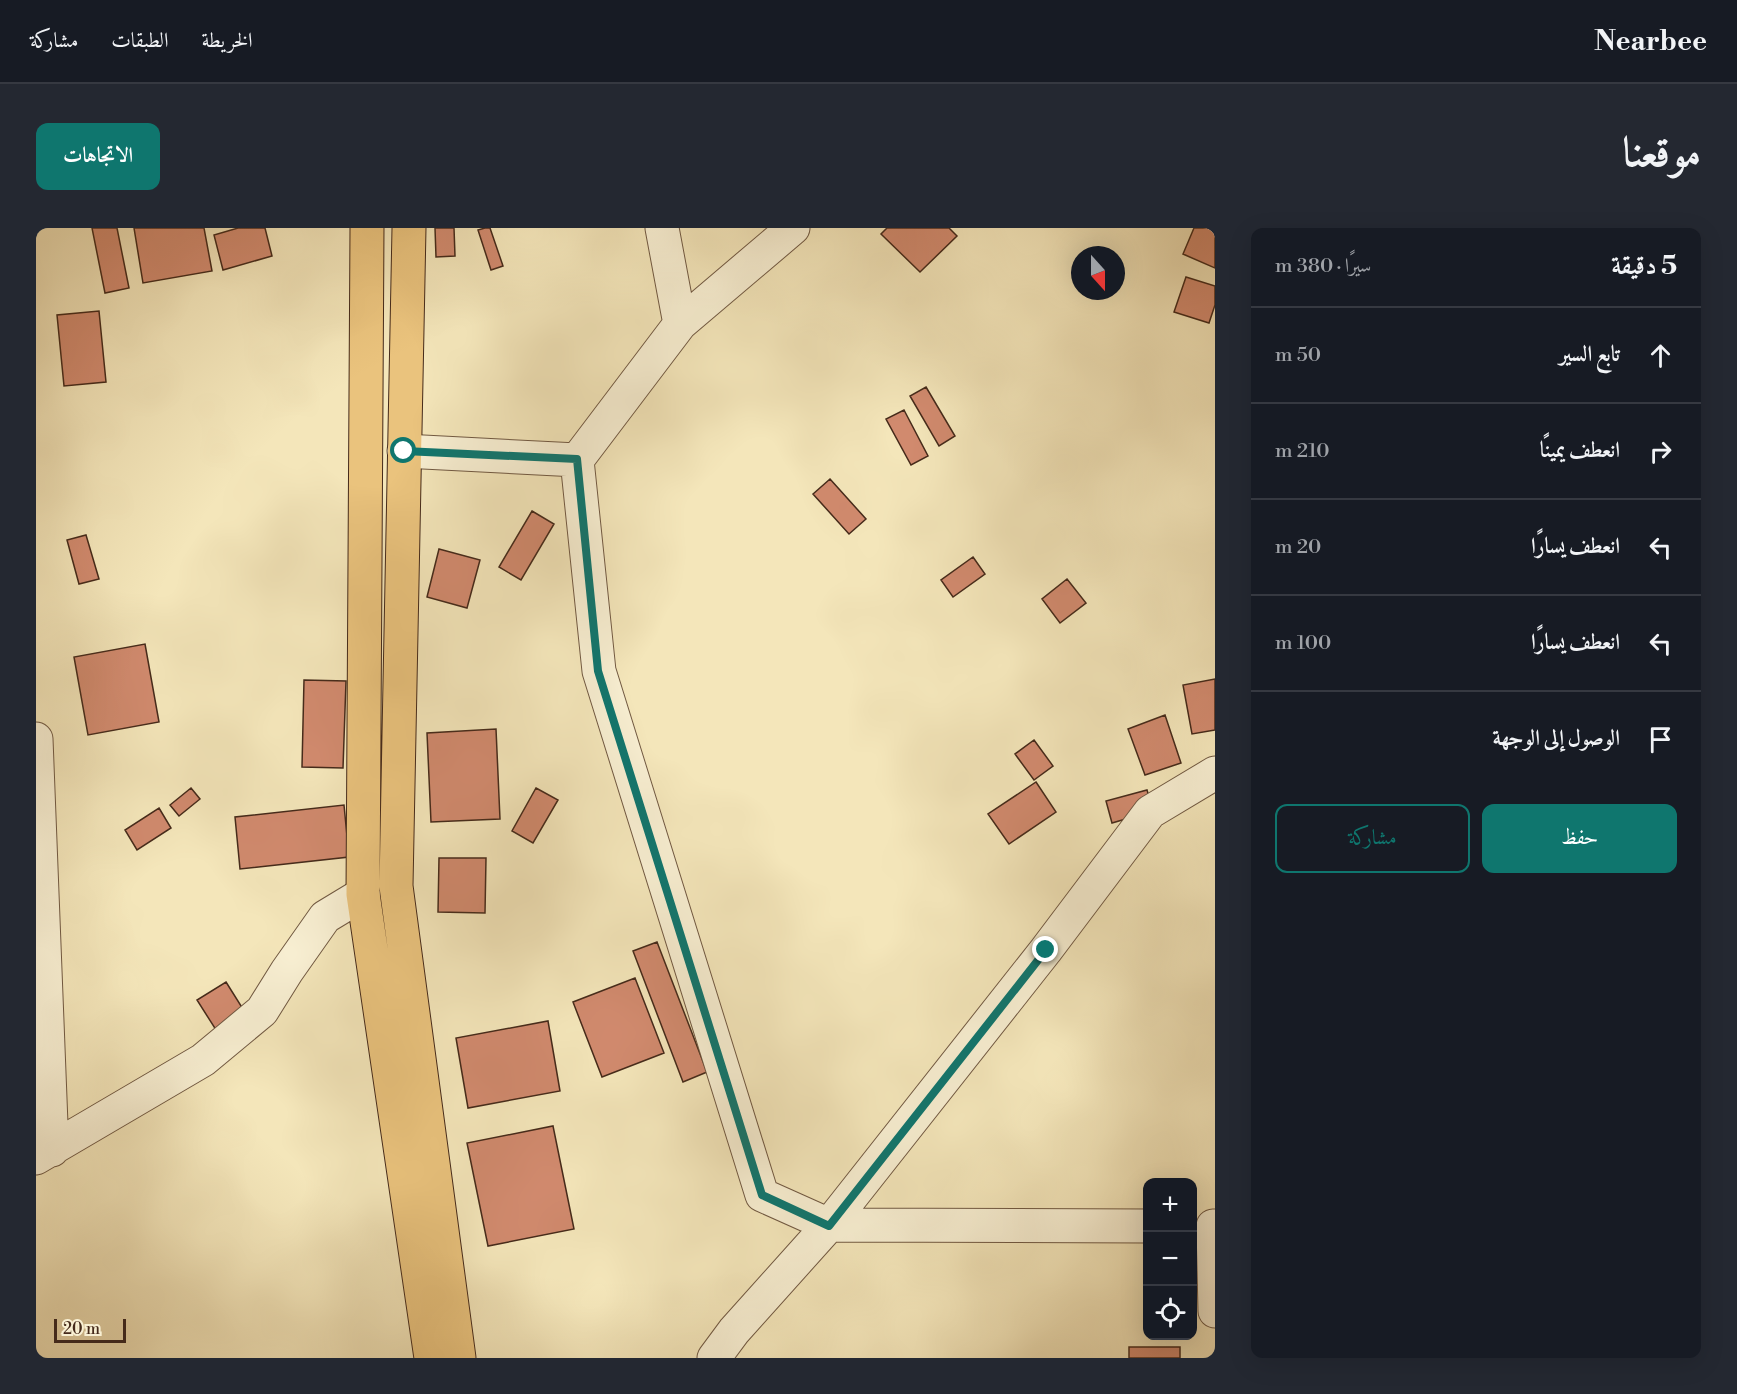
<!DOCTYPE html>
<html lang="ar">
<meta charset="utf-8">
<style>
body{margin:0;font-family:"Libre Bodoni",Amiri,serif;background:#242831;color:#f1f3f6;direction:rtl}
.controls{position:absolute;right:18px;bottom:18px;display:grid;overflow:hidden;border-radius:12px;box-shadow:0 6px 24px #0002}
.controls button{width:54px;height:54px;display:grid;place-items:center;padding:0;border:0;border-bottom:2px solid #363941;background:#171b24;color:#f1f3f6;font:30px sans-serif}
.compass{position:absolute;left:1035px;top:18px;width:54px;height:54px;border-radius:50%;background:#171b24;box-shadow:0 6px 24px #0002;rotate:159deg}
.scale{position:absolute;left:18px;bottom:15px;width:72px;box-sizing:border-box;padding-left:6px;border:3px solid #452a1a;border-top:0;font-size:16px;line-height:21px;white-space:nowrap;color:#452a1a;-webkit-text-stroke:4px #f8efd2;paint-order:stroke}
.stop{position:absolute;width:18px;height:18px;margin:-14px;border:4px solid #0f766e;border-radius:50%;background:#fff}
.stop.end{background:#0f766e;border-color:#fff;box-shadow:0 2px 6px #0008}
.list{margin:0;padding:0;list-style:none}
h2{display:flex;justify-content:space-between;align-items:center;height:78px;margin:0;padding:0 24px;font-size:26px}
h2 small{font-size:20px;font-weight:400;color:#9ea1a6}
.list li{display:grid;grid-template-columns:39px 1fr auto;gap:18px;align-items:center;box-sizing:border-box;height:96px;padding:0 24px;border-top:2px solid #363941}
.list b{display:block;font-size:22px;white-space:nowrap}
.list em{font-size:20px;font-style:normal;color:#9ea1a6}
.actions{display:flex;gap:12px;padding:18px 24px}
.actions a{flex:1;padding:14px 0;border:2px solid #0f766e;border-radius:12px;text-align:center;font-size:21px;color:#0f766e}
.actions .main{background:#0f766e;color:#fff}
.icon{flex:none;width:33px;height:33px;fill:none;stroke:currentColor;stroke-width:2;stroke-linecap:round;stroke-linejoin:round}
.map{position:relative;flex:none;width:1179px;height:1130px;overflow:hidden;direction:ltr;border-radius:12px}
header{display:flex;align-items:center;gap:36px;box-sizing:border-box;height:84px;padding:0 30px;background:#171b24;border-bottom:2px solid #363941}
header strong{font-size:28px}
nav{display:flex;gap:33px;margin-inline-start:auto;font-size:21px}
.intro{display:flex;align-items:center;justify-content:space-between;box-sizing:border-box;height:144px;padding:0 36px}
h1{margin:0;font-size:42px}
.button{padding:15px 27px;border-radius:12px;background:#0f766e;color:#fff;font-size:21px;font-weight:700}
main{display:flex;gap:36px;padding:0 36px}
aside{flex:1;background:#171b24;border-radius:12px;box-shadow:0 6px 24px #0002}
.map>svg:first-child{display:block}
.building{fill:#d18a6e;stroke:#452a1a;stroke-width:1.5}
.lines{fill:none;stroke-linecap:round;stroke-linejoin:round}
.minor-casing{stroke:#715942;stroke-width:35}
.major-casing{stroke:#452a1a;stroke-width:35}
.minor{stroke:#f8efd2;stroke-width:33}
.major{stroke:#eac37d;stroke-width:33}
.route{stroke:#0f766e;stroke-width:8}
</style>
<header>
<strong>Nearbee</strong>
<nav><a>الخريطة</a><a>الطبقات</a><a>مشاركة</a></nav>
</header>
<div class="intro"><h1>موقعنا</h1><a class="button">الاتجاهات</a></div>
<main>
<aside>
<h2>5 دقيقة<small>سيرًا · 380 m</small></h2>
<ul class="list">
<li><svg class="icon" aria-label="ahead" viewBox="0 0 24 24"><path d="M12 20V5M6 11l6-6 6 6"/></svg><div><b>تابع السير</b></div><em>50 m</em></li>
<li><svg class="icon" aria-label="right" viewBox="0 0 24 24"><path d="M7 20v-9h11M14 6l5 5-5 5"/></svg><div><b>انعطف يمينًا</b></div><em>210 m</em></li>
<li><svg class="icon" aria-label="left" viewBox="0 0 24 24"><path d="M17 20v-9H6M10 6l-5 5 5 5"/></svg><div><b>انعطف يسارًا</b></div><em>20 m</em></li>
<li><svg class="icon" aria-label="left" viewBox="0 0 24 24"><path d="M17 20v-9H6M10 6l-5 5 5 5"/></svg><div><b>انعطف يسارًا</b></div><em>100 m</em></li>
<li><svg class="icon" aria-label="arrive" viewBox="0 0 24 24"><path d="M6 21V4h12l-3 4 3 4H6"/></svg><div><b>الوصول إلى الوجهة</b></div></li>
</ul>
<div class="actions"><a class="main">حفظ</a><a>مشاركة</a></div>
</aside>
<div class="map">
<svg width="1179" height="1130" viewBox="0 0 1179 1130">
<rect width="100%" height="100%" fill="#f4e6ba"/>
<filter id="stains"><feTurbulence type="fractalNoise" baseFrequency=".00333" numOctaves="4"/><feColorMatrix values="0 0 0 0 .2 0 0 0 0 .09 0 0 0 0 .02 0 0 0 .5 -.17"/></filter>
<radialGradient id="worn" r=".72"><stop offset=".6" stop-color="#630" stop-opacity="0"/><stop offset="1" stop-color="#630" stop-opacity=".3"/></radialGradient>
<path class="building" d="M 56,0 L 81,0 L 93,60 L 69,65 Z
M 98,0 L 168,0 L 176,43 L 107,55 Z
M 202,0 L 229,0 L 236,28 L 187,42 L 178,7 Z
M 399,0 L 418,0 L 419,28 L 400,29 Z
M 449,0 L 454,0 L 467,38 L 455,42 L 442,2 Z
M 851,0 L 913,0 L 921,8 L 884,44 L 845,6 Z
M 1158,0 L 1179,0 L 1179,40 L 1147,26 Z
M 1150,49 L 1179,58 L 1179,77 L 1173,95 L 1138,84 Z
M 63,83 L 70,154 L 28,158 L 21,87 Z
M 890,159 L 919,208 L 903,218 L 874,168 Z
M 868,182 L 892,228 L 875,237 L 850,191 Z
M 794,251 L 830,291 L 813,306 L 777,266 Z
M 496,283 L 518,296 L 485,352 L 463,339 Z
M 50,307 L 63,351 L 43,356 L 31,312 Z
M 403,321 L 444,332 L 431,380 L 391,369 Z
M 937,329 L 949,346 L 917,369 L 905,352 Z
M 1031,351 L 1050,375 L 1024,395 L 1006,371 Z
M 109,416 L 123,494 L 52,507 L 38,429 Z
M 1179,451 L 1179,502 L 1156,506 L 1147,457 Z
M 268,452 L 310,453 L 307,540 L 266,539 Z
M 1129,487 L 1145,535 L 1109,547 L 1092,501 Z
M 460,501 L 464,591 L 395,594 L 391,505 Z
M 998,512 L 1017,538 L 998,552 L 979,526 Z
M 1000,554 L 1020,584 L 973,616 L 952,586 Z
M 155,560 L 164,571 L 143,588 L 134,577 Z
M 500,560 L 522,572 L 497,615 L 476,603 Z
M 1111,562 L 1117,583 L 1076,595 L 1070,573 Z
M 308,577 L 313,629 L 204,641 L 199,589 Z
M 123,580 L 135,600 L 101,622 L 89,602 Z
M 403,630 L 450,630 L 449,685 L 402,684 Z
M 621,714 L 671,844 L 647,854 L 597,723 Z
M 599,750 L 628,825 L 566,849 L 537,774 Z
M 190,754 L 217,797 L 189,816 L 161,772 Z
M 512,793 L 524,863 L 432,880 L 420,810 Z
M 517,898 L 538,1001 L 452,1018 L 431,915 Z
M 1093,1119 L 1144,1119 L 1144,1130 L 1093,1130 Z"/>
<g class="lines">
<g class="minor-casing">
<path id="minor" d="M 644,96 L 757,0
M 368,223 L 541,232 L 563,443 L 726,967 L 793,997 L 1112,998
M 541,232 L 644,96 L 626,0
M 0,511 L 16,922
M 0,930 L 167,832 L 226,783 L 251,743 L 289,689 L 327,666
M 1177,998 L 1179,1083
M 678,1130 L 698,1103 L 793,997 L 1010,722 L 1114,584 L 1179,545"/>
</g>
<g class="major-casing">
<path id="major" d="M 331,0 L 327,666 L 395,1130
M 373,0 L 360,658 L 423,1130"/>
</g>
<use href="#minor" class="minor"/>
<use href="#major" class="major"/>
</g>
<g class="lines">
<path class="route" d="M 368,223 L 541,231 L 562,443 L 726,967 L 793,998 L 1010,722"/>
</g>
<rect width="100%" height="100%" filter="url(#stains)"/>
<rect width="100%" height="100%" fill="url(#worn)"/>
</svg>
<div class="controls">
<button>+</button>
<button>−</button>
<button><svg class="icon" aria-label="locate" viewBox="0 0 24 24"><circle cx="12" cy="12" r="6"/><path d="M12 2v4M12 18v4M2 12h4M18 12h4"/></svg></button>
</div>
<svg class="compass" viewBox="-18 -18 36 36"><path d="M0-13l5 13h-10z" fill="#e53935"/><path d="M0 13l5-13h-10z" fill="#9ea1a6"/></svg>
<div class="scale">20 m</div>
<div class="stop" style="left:368px;top:223px"></div>
<div class="stop end" style="left:1010px;top:722px"></div>
</div>
</main>
